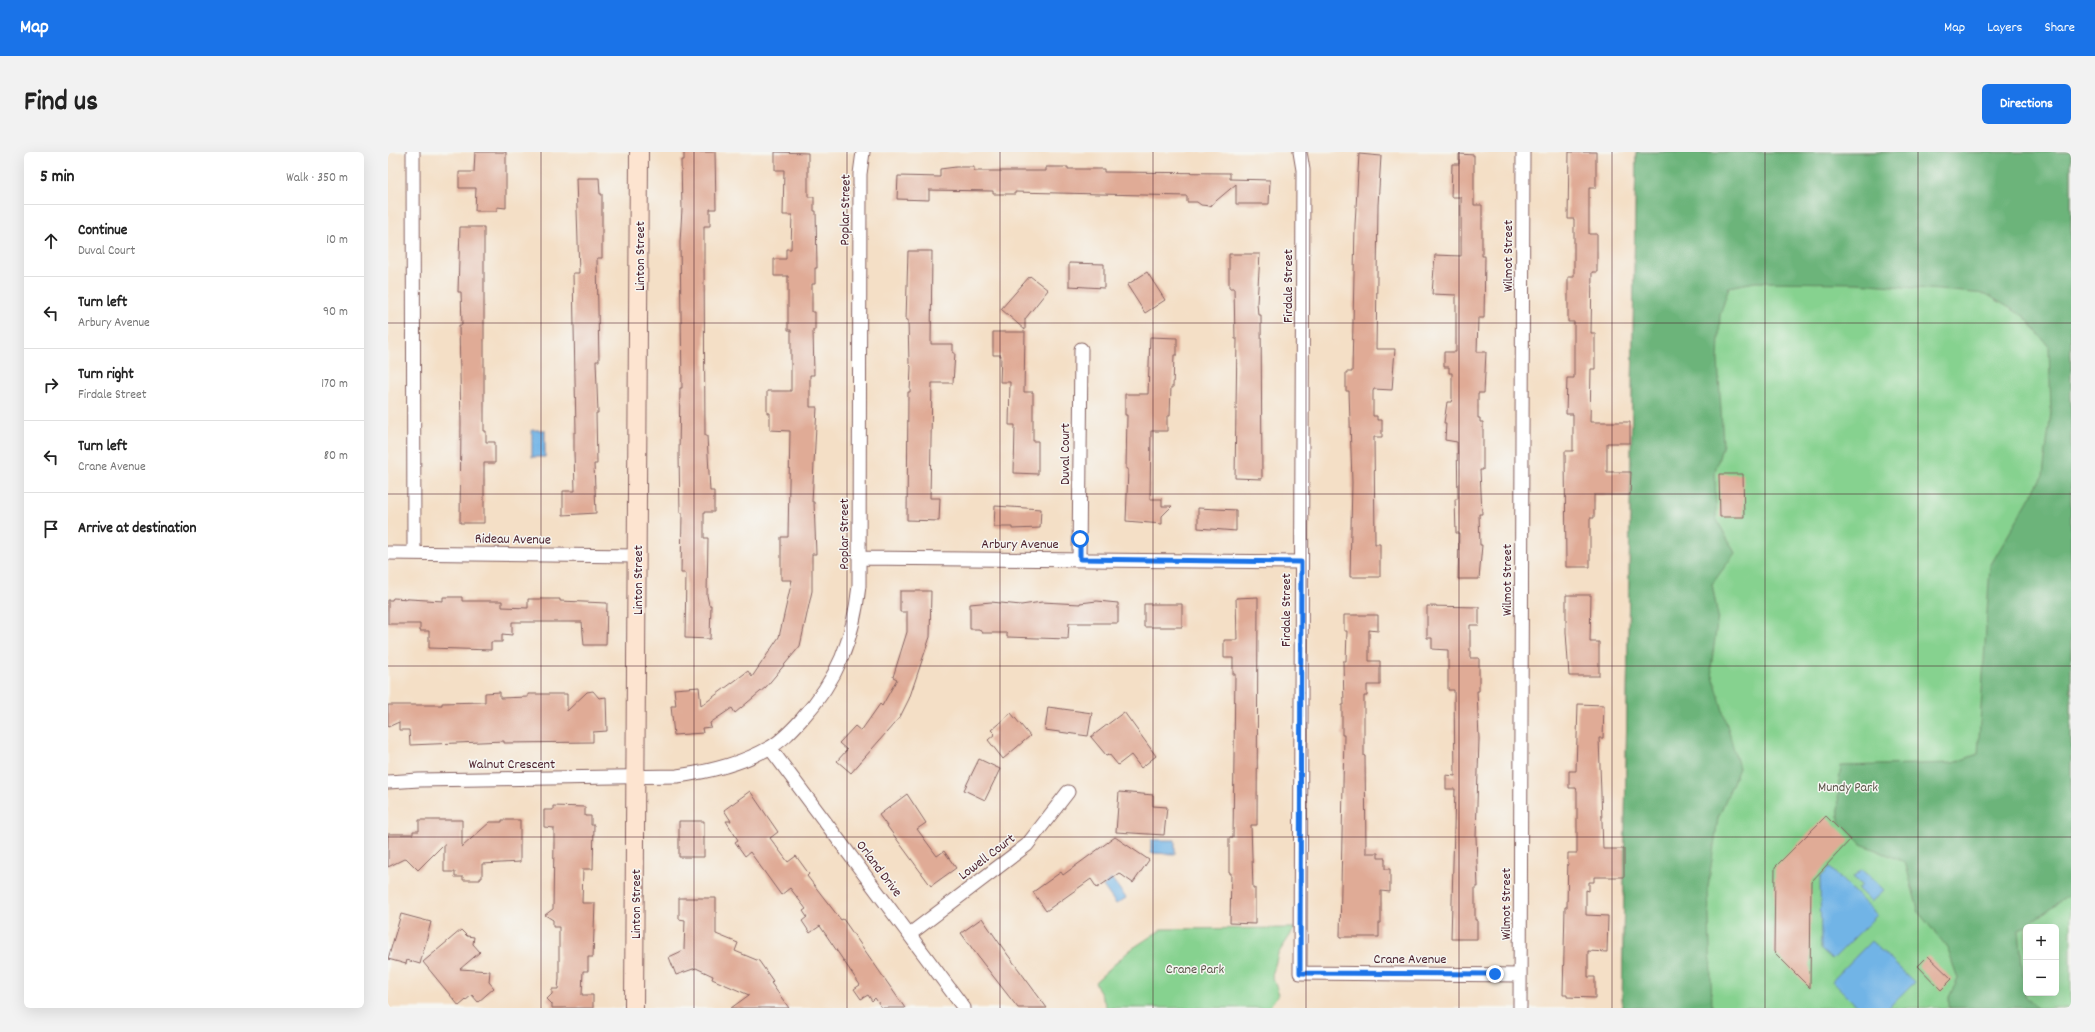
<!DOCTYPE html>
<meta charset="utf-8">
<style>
body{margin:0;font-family:Dekko,sans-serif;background:#f2f2f2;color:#222}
.controls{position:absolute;right:12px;bottom:12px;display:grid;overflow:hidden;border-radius:6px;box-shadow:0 4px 16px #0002}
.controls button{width:36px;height:36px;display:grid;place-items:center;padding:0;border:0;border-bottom:1px solid #e0e0e0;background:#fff;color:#222;font:20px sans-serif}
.stop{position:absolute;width:12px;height:12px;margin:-9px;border:3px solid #1a73e8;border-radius:50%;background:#fff}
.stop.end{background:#1a73e8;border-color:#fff;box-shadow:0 1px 4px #0008}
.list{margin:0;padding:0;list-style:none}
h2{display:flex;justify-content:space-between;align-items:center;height:52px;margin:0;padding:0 16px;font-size:17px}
h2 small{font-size:13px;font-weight:400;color:#767676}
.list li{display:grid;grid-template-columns:26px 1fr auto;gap:12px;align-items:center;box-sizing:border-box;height:72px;padding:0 16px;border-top:1px solid #e0e0e0}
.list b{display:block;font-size:15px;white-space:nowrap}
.list p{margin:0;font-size:13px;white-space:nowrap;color:#767676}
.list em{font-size:13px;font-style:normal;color:#767676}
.icon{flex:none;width:22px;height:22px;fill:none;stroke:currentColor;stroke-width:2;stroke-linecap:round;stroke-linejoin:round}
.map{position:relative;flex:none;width:1683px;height:856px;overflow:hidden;border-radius:6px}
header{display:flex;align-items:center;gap:24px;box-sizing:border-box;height:56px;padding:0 20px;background:#1a73e8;color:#fff}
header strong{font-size:19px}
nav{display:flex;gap:22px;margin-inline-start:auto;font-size:14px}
.intro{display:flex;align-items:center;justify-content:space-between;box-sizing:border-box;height:96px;padding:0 24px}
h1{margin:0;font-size:28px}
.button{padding:10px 18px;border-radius:6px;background:#1a73e8;color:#fff;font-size:14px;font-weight:700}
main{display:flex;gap:24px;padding:0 24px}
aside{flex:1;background:#fff;border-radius:6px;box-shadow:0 4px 16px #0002}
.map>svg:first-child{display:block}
.green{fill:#86d28f;stroke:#68785d;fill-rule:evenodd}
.forest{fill:#6cb47a;stroke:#5b6a52}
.water{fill:#71b4e6;stroke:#5e6a88}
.building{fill:#e0ab96}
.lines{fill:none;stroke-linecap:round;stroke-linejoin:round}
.street-casing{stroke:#866261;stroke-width:15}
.secondary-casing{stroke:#866261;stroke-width:20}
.street{stroke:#fff;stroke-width:13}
.secondary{stroke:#fde4d0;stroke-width:18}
.route{stroke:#1a73e8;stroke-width:5}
.grid{fill:none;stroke:#4a1f2b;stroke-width:1;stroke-opacity:0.55}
.labels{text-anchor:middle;stroke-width:3;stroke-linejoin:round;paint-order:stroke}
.street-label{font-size:14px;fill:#4a1f2b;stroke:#f6f6f2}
.park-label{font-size:14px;fill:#5c5549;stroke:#f6f6f2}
</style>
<header>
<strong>Map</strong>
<nav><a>Map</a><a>Layers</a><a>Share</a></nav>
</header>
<div class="intro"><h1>Find us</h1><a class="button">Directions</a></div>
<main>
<aside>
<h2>5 min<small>Walk · 350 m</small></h2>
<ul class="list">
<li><svg class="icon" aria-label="ahead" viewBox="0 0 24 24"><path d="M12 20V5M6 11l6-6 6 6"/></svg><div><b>Continue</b><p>Duval Court</p></div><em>10 m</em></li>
<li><svg class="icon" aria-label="left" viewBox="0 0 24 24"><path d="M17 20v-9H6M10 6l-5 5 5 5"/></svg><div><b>Turn left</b><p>Arbury Avenue</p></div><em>90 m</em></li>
<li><svg class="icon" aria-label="right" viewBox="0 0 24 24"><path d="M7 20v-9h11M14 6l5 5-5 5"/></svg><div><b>Turn right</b><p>Firdale Street</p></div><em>170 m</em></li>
<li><svg class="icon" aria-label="left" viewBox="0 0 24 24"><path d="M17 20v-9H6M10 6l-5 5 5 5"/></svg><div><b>Turn left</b><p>Crane Avenue</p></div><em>80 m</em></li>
<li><svg class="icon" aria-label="arrive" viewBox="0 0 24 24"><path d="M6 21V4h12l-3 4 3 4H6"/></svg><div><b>Arrive at destination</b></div></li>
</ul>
</aside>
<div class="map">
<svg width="1683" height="856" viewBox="0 0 1683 856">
<rect width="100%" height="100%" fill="#f6f6f2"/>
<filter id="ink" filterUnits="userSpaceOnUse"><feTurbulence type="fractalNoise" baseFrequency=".025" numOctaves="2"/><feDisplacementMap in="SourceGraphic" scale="8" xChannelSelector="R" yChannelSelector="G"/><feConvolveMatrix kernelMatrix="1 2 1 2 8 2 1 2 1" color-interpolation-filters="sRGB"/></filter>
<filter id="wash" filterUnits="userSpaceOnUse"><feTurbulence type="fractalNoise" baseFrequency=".012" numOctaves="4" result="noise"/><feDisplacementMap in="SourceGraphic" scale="16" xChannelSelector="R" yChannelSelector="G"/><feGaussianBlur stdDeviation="0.9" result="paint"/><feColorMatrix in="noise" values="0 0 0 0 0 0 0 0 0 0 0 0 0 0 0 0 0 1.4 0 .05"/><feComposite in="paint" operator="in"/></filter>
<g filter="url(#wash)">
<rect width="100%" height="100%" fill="#f4dfc6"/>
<path class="green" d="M 1248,0 L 1683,0 L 1683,856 L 1234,856 ZM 1638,775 L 1668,775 L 1668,841 L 1638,841 Z
M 907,776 L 890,802 L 884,824 L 891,842 L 880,856 L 719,856 L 707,830 L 742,798 L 774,777 Z"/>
<path class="forest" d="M 1248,0 L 1683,0 L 1683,742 L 1631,778 L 1637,844 L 1649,856 L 1561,856 L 1561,845 L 1570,827 L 1559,795 L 1531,761 L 1517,710 L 1473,692 L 1451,669 L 1450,637 L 1453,614 L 1565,611 L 1590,602 L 1602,414 L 1655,323 L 1663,260 L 1661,195 L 1637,165 L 1598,142 L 1470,131 L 1367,130 L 1341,135 L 1332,163 L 1330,208 L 1335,292 L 1327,319 L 1328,366 L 1347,401 L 1324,432 L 1330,464 L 1323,516 L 1351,616 L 1330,666 L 1320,735 L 1324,856 L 1234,856 Z"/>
<path class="water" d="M 144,278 L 157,278 L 157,305 L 144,305 Z
M 763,688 L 787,688 L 787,702 L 763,701 Z
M 1442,716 L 1489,763 L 1444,808 L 1433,798 L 1432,726 Z
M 1474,717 L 1496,738 L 1483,750 L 1470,737 L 1474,733 L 1465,725 Z
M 724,727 L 738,746 L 728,752 L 715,734 Z
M 1483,789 L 1526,830 L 1500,856 L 1471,856 L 1444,829 Z"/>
<g id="blocks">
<path class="building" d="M 87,0 L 118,0 L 118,56 L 109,55 L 109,59 L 87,59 L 88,36 L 71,36 L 71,20 L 86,20 Z
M 296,0 L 327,0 L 328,57 L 322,57 L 322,74 L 316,74 L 316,106 L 317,284 L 319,284 L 322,339 L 326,339 L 326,360 L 316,360 L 316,386 L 320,386 L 319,443 L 321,453 L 323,453 L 322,487 L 297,486 L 298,421 L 293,421 L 294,361 L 292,361 L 291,302 L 292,236 L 294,236 L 292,90 L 294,57 L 293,8 L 296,8 Z
M 387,0 L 420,1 L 420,45 L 426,45 L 426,59 L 428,59 L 429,116 L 427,116 L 427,132 L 424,132 L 424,160 L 427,160 L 427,178 L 425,178 L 426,223 L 422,223 L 422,255 L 429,255 L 424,350 L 426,350 L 428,402 L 424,402 L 424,439 L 412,494 L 378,535 L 347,561 L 344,556 L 322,571 L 323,575 L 314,576 L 315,581 L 286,583 L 283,554 L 288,554 L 286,537 L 311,535 L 313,554 L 360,519 L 364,525 L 391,485 L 404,428 L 393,428 L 393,385 L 400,385 L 402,279 L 382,278 L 382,261 L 379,261 L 379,239 L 403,239 L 403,178 L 400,178 L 400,124 L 386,124 L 386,107 L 398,107 L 398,97 L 403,97 L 404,63 L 395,63 L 396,18 L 387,18 Z
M 1181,0 L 1208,0 L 1208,36 L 1201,36 L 1201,82 L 1209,82 L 1209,120 L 1204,120 L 1203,181 L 1207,181 L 1207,217 L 1203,217 L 1202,270 L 1242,270 L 1242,291 L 1219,291 L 1219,320 L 1243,320 L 1242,343 L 1206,343 L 1206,366 L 1202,366 L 1202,415 L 1178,415 L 1177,299 L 1185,299 L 1185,262 L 1178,262 L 1179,226 L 1186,226 L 1186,170 L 1180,170 L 1180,125 L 1186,125 L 1186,67 L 1180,67 Z
M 971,2 L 993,4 L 990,53 L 988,197 L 1007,197 L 1004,238 L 986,237 L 985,239 L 985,264 L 989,264 L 989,268 L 994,268 L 994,285 L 986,285 L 987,392 L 992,392 L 992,425 L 962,425 L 964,330 L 961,239 L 958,239 L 958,220 L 964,220 L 967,73 Z
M 1071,2 L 1086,3 L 1086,53 L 1094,53 L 1094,104 L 1097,104 L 1096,166 L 1090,166 L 1089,200 L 1098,200 L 1096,241 L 1090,241 L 1090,266 L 1092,266 L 1092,270 L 1095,270 L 1095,318 L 1092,318 L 1094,362 L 1091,362 L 1092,393 L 1094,393 L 1091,427 L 1070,427 L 1071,381 L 1068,381 L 1067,347 L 1070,347 L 1069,290 L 1057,288 L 1058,271 L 1056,271 L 1059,250 L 1063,250 L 1064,247 L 1064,221 L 1061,221 L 1061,215 L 1056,215 L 1056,200 L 1068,200 L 1068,143 L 1044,142 L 1047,103 L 1073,104 L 1073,45 L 1063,45 L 1064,12 L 1071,12 Z
M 568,15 L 586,15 L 586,19 L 658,19 L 658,15 L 680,15 L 680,17 L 716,17 L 716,20 L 842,21 L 842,27 L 882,28 L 881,52 L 848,52 L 848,32 L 822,54 L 813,53 L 809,50 L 799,50 L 799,44 L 627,40 L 627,42 L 605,42 L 605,39 L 541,38 L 541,48 L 509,47 L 510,24 L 552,25 L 552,17 Z
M 188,26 L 211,26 L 212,42 L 214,42 L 214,106 L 209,106 L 211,209 L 208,209 L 210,261 L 208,261 L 209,312 L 206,312 L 208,361 L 175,363 L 175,339 L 187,339 L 186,299 L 186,280 L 188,280 L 185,121 L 191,121 Z
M 72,75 L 96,75 L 96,279 L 98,279 L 98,290 L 107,290 L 107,311 L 96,311 L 96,371 L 72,371 L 73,271 L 71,173 L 74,173 L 73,140 L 70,140 Z
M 520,99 L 544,99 L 543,192 L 565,192 L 565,201 L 567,201 L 565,231 L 544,231 L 542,346 L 552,346 L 551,369 L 519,368 L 520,240 L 522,240 L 523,214 L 521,212 L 520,168 L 518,168 Z
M 841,102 L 872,102 L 869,151 L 870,163 L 873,163 L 874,327 L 847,326 L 849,187 L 847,187 L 846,136 L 841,136 Z
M 681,111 L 716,112 L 716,136 L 681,134 Z
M 759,120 L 777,148 L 757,161 L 739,133 Z
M 642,124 L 660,138 L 637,167 L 637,178 L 613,157 Z
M 605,180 L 637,180 L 636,240 L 645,240 L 645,289 L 650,289 L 650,322 L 626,321 L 627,273 L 621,273 L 622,230 L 612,230 L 613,203 L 605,203 Z
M 762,185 L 789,186 L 789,203 L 786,203 L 785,235 L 783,235 L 782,264 L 779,264 L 779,279 L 763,279 L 762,347 L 774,347 L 774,354 L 784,354 L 774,364 L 774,372 L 738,369 L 740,317 L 738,317 L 739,263 L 737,263 L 737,242 L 760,242 Z
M 1331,322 L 1355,322 L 1356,365 L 1332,365 Z
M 607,354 L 653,357 L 652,376 L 624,377 L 624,375 L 606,375 Z
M 810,356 L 848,358 L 848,379 L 810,376 Z
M 512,439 L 543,439 L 542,485 L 521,547 L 512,565 L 463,621 L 449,609 L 459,598 L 451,591 L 467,574 L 473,579 L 492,552 L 494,554 L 509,527 L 505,525 L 519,480 L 519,460 L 512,460 Z
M 1178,443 L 1203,443 L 1202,490 L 1211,490 L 1211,524 L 1181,524 L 1178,480 Z
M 55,445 L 74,445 L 74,449 L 114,449 L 114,455 L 140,456 L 140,447 L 172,447 L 172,449 L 219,451 L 218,493 L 196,493 L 194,470 L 124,470 L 124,483 L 114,482 L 114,490 L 103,490 L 103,498 L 41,496 L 41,479 L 32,479 L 32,472 L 0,472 L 0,448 L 4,448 L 5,446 L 55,449 Z
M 870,445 L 869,673 L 863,673 L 865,736 L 867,736 L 867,772 L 842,771 L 843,721 L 841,721 L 841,686 L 845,686 L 847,522 L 845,522 L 845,506 L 836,506 L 836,488 L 849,488 L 848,446 Z
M 709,449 L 730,451 L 730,471 L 681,471 L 680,487 L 619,485 L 619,481 L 594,481 L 591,477 L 582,477 L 582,452 L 603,450 L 633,453 L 654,450 L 692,452 L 692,451 Z
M 756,452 L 794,452 L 794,475 L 756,475 Z
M 1039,454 L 1091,455 L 1091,473 L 1082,473 L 1082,506 L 1091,506 L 1091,539 L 1089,539 L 1091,587 L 1088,685 L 1090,735 L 1087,735 L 1087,768 L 1089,768 L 1089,787 L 1063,787 L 1067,637 L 1058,637 L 1058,623 L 1067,624 L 1066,538 L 1060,538 L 1060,498 L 1044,497 L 1044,486 L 1039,486 Z
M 956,463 L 990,463 L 990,479 L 981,478 L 981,509 L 992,509 L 992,533 L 979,533 L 979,544 L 976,544 L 976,604 L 977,604 L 978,701 L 990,701 L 990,706 L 997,706 L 997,717 L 1002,717 L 1002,740 L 993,739 L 993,771 L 991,771 L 991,785 L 952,785 L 956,583 L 954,583 L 954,553 L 956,553 L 955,509 L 958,509 L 959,479 L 956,479 Z
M 205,539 L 211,546 L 218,545 L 219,579 L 205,580 L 205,590 L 116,591 L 116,589 L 22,593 L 21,578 L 11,578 L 11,570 L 0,575 L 0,553 L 54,553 L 54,551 L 97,550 L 97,541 L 112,540 L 112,546 L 140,545 L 140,542 L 179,542 L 179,559 L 199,540 Z
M 1190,552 L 1216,553 L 1215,586 L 1211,586 L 1215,697 L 1236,697 L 1236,725 L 1206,725 L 1206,730 L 1201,730 L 1201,739 L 1198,738 L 1198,763 L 1220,764 L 1219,800 L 1200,799 L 1200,825 L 1207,825 L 1207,846 L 1179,845 L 1179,843 L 1175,843 L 1177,755 L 1179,755 L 1180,701 L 1189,701 L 1189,639 L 1188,636 L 1181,636 L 1181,619 L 1188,619 Z
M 660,555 L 704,561 L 700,584 L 657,578 Z
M 736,560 L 768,604 L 753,616 L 743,603 L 730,613 L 721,602 L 718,603 L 703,585 Z
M 623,561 L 642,584 L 615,607 L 600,588 L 607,582 L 603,578 Z
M 591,607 L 612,617 L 597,648 L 576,638 Z
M 362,639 L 390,680 L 382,686 L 400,710 L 408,704 L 421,722 L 419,724 L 453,768 L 455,767 L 517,856 L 494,856 L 487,846 L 484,849 L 480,843 L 473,847 L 466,837 L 472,833 L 432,774 L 422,781 L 414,769 L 419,765 L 415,759 L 418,757 L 402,736 L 393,743 L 362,700 L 357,704 L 347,690 L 350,688 L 338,669 L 343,669 L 336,658 Z
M 731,640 L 765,643 L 765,654 L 779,655 L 776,683 L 728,680 Z
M 519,642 L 538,671 L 529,677 L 549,704 L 556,699 L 568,716 L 543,734 L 491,663 Z
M 165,654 L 197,655 L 197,664 L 203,664 L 203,673 L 206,673 L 205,717 L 195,717 L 194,751 L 207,751 L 205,805 L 200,805 L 200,819 L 195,819 L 194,843 L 205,843 L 205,856 L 164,856 L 164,852 L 159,847 L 164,842 L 164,837 L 170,837 L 171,827 L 171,775 L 165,775 L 165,768 L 157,763 L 165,757 L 166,691 L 166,676 L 156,675 L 156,658 L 165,658 Z
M 1438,664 L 1462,688 L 1423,730 L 1422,836 L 1386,800 L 1387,715 Z
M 31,668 L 74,668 L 74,695 L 102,670 L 114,670 L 114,668 L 132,668 L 132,710 L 94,712 L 94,726 L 92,726 L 92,728 L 75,728 L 75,725 L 67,725 L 67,720 L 56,720 L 56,692 L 30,718 L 18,706 L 0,715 L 0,682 L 25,682 L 25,679 L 31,679 Z
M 291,669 L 316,669 L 316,705 L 291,705 Z
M 727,685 L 761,708 L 745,731 L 731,721 L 709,736 L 703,727 L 658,759 L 645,740 L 673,720 L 675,723 Z
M 291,746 L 328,746 L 328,782 L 350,791 L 347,799 L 371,809 L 385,829 L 383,831 L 401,856 L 343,856 L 361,843 L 324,827 L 325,824 L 308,816 L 288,823 L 281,805 L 296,798 L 297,768 L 291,767 Z
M 13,762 L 43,770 L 32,812 L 19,808 L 18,812 L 0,807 Z
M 594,766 L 614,795 L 659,856 L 630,856 L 594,810 L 573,781 Z
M 73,778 L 79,784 L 86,785 L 85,792 L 92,800 L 72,817 L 102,819 L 101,830 L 106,836 L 90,850 L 84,843 L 71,854 L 35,810 Z
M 1540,804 L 1564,827 L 1553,838 L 1530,814 Z"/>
</g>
</g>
<g filter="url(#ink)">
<use href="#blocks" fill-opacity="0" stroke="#866261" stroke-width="1"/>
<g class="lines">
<g class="street-casing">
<path id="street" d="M 25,0 L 26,400
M 912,0 L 915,18 L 912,821 L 1132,823
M 0,401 L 249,404
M 472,406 L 913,410
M 691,407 L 693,197
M 382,596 L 576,856
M 0,630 L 31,628 L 289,624 C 320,620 353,612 381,596 C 394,589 404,578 413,568 C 450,527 465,488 471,434 L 472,22 L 475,0
M 522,782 L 639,693 L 680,640
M 1132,856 L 1135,0"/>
</g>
<g class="secondary-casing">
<path id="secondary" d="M 246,856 L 251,0"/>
</g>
<use href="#street" class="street"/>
<use href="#secondary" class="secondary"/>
</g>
</g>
<g class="lines" filter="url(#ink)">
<path class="route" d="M 692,387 L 692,407 L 913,410 L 912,821 L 1107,822"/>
</g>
<path class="grid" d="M 153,0 L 153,856M 306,0 L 306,856M 459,0 L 459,856M 612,0 L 612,856M 765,0 L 765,856M 918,0 L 918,856M 1071,0 L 1071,856M 1224,0 L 1224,856M 1377,0 L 1377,856M 1530,0 L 1530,856M 0,171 L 1683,171M 0,342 L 1683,342M 0,514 L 1683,514M 0,685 L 1683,685"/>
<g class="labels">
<g class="street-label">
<text transform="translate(456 58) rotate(-89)" y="5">Poplar Street</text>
<text transform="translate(251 104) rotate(-90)" y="5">Linton Street</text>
<text transform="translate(1119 104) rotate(-90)" y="5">Wilmot Street</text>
<text transform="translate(899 134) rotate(-90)" y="5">Firdale Street</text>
<text transform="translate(676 302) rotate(-90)" y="5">Duval Court</text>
<text transform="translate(455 382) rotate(-90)" y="5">Poplar Street</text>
<text transform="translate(125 386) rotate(1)" y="5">Rideau Avenue</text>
<text x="632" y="396">Arbury Avenue</text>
<text transform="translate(249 428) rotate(-90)" y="5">Linton Street</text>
<text transform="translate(1118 428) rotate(-90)" y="5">Wilmot Street</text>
<text transform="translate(897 458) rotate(-90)" y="5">Firdale Street</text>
<text x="124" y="616">Walnut Crescent</text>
<text transform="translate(598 704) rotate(-37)" y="5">Lowell Court</text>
<text transform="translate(492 716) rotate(53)" y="5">Orland Drive</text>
<text transform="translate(247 752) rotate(-90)" y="5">Linton Street</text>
<text transform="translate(1117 752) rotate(-90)" y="5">Wilmot Street</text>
<text x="1022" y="811">Crane Avenue</text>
</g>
<g class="park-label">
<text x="1460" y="639">Mundy Park</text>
<text x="807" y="821">Crane Park</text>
</g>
</g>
</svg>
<div class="controls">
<button>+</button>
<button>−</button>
</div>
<div class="stop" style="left:692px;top:387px"></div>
<div class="stop end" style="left:1107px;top:822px"></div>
</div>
</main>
